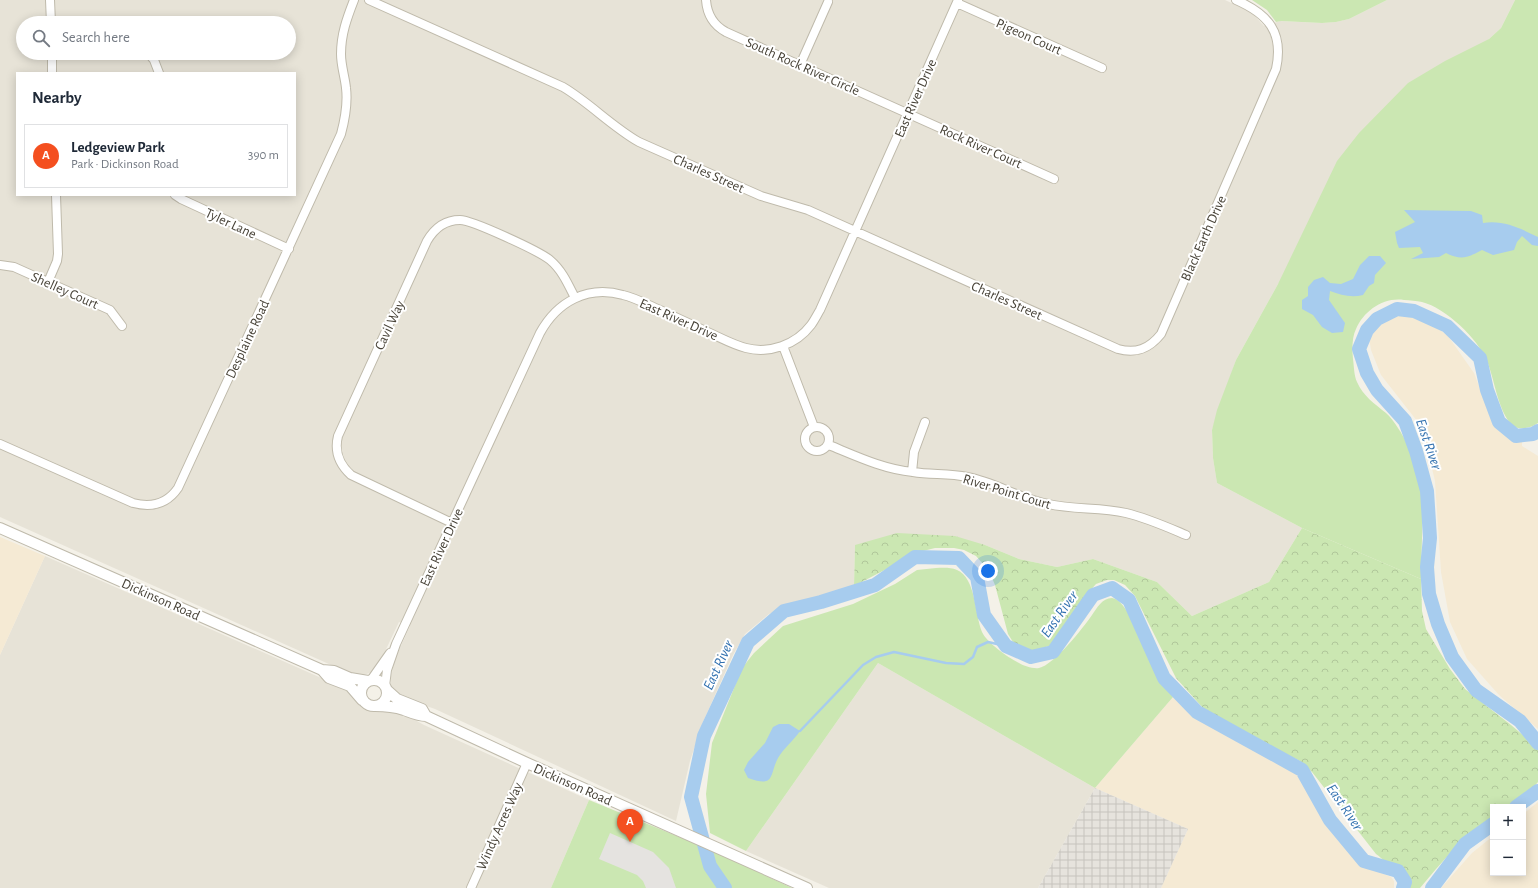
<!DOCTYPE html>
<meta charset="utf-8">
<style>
body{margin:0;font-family:"Alegreya Sans",sans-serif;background:#f6f6f7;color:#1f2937}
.controls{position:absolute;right:12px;bottom:12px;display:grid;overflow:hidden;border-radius:0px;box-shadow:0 2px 10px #0003}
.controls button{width:36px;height:36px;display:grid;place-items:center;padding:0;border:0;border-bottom:1px solid #e0e1e3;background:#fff;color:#1f2937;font:20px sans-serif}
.you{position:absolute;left:988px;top:571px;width:14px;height:14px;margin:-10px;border:3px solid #fff;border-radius:50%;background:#1a73e8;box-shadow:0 0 0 6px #1a73e833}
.badge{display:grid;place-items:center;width:26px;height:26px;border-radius:50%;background:#f44f1f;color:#fff;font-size:13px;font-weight:700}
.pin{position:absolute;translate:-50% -33px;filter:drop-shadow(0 1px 2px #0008)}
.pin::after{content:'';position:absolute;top:21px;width:14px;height:12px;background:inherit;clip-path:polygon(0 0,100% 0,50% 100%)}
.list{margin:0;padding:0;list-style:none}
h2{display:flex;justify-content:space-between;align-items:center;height:52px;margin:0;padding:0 16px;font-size:17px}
h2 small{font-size:13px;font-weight:400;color:#747a83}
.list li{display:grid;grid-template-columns:26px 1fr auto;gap:12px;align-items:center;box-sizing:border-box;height:64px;margin:0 8px 8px;padding:0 8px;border:1px solid #e0e1e3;border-radius:0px}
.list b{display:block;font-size:15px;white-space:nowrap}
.list p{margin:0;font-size:13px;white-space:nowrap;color:#747a83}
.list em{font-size:13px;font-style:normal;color:#747a83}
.icon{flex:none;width:22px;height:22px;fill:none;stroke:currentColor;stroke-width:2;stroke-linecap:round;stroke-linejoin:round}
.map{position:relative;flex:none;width:1538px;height:888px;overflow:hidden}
.search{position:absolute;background:#fff;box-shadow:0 2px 10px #0003;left:16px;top:16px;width:280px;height:44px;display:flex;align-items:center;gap:10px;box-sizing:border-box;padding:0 14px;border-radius:22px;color:#747a83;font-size:15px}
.panel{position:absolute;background:#fff;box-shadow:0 2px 10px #0003;left:16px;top:72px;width:280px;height:124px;border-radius:0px}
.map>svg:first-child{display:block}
.residential{fill:#e7e3d7;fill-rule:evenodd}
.commercial{fill:#f5ead4}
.industrial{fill:url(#industrial-grid)}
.forest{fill:url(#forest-crowns)}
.park{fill:#cbe7b2}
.parking{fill:#e5e3e0}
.water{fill:#a7ccee}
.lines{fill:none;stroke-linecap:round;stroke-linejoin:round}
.stream{stroke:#a7ccee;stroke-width:2.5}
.river{stroke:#a7ccee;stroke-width:14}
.minor-casing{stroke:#bfbaab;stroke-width:10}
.tertiary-casing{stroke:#bfbaab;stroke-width:12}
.minor{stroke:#fff;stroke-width:8}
.tertiary{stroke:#fff;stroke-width:10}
.labels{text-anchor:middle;stroke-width:4;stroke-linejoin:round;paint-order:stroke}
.street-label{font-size:14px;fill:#474237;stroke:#fff}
.water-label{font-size:15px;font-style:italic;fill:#3372b0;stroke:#fff}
</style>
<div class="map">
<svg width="1538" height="888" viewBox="0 0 1538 888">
<defs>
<pattern id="industrial-grid" width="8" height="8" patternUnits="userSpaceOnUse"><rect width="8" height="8" fill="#e6e3dd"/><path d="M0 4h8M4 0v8" fill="none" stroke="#c7c4be"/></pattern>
<pattern id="forest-crowns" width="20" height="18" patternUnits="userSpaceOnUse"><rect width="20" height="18" fill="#cbe7b2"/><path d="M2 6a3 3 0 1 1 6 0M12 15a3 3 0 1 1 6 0" fill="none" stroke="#b0c79a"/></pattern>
</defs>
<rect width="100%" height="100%" fill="#f4f1e8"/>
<path class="residential" d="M 0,0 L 1225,0 L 1251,12 L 1264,26 L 1280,21 L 1321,23 L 1336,22 L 1349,19 L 1387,0 L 1515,0 L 1501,28 L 1489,39 L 1278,284 L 1236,360 L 1212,430 L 1213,458 L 1217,483 L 1302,528 L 1269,582 L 1192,616 L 1157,582 L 1093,559 L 1057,567 L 1019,559 L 985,545 L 855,545 L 854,586 L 830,595 L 788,606 L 769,614 L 745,634 L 733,655 L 703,722 L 690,761 L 676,821 L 435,709 L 401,697 L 391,688 L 391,676 L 395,659 L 410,626 L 399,622 L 379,664 L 372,672 L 364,675 L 349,673 L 0,517 ZM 23,23 L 289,23 L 289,53 L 23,53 ZM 17,73 L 295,73 L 295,195 L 17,195 Z
M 45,556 L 344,688 L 352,694 L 364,709 L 371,710 L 385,710 L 406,715 L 424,725 L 589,800 L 551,888 L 0,888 L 0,655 Z
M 878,663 L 1095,788 L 1038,888 L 829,888 L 746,851 Z"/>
<path class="commercial" d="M 1402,314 L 1420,318 L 1439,329 L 1448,336 L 1474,373 L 1493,423 L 1513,437 L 1522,441 L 1522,446 L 1538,456 L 1538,729 L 1499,695 L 1467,659 L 1450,622 L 1441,572 L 1435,481 L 1424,435 L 1417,421 L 1381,375 L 1371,350 L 1369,338 L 1371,332 L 1377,324 L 1386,318 Z
M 0,537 L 45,556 L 0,655 Z
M 1173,697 L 1187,710 L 1219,732 L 1283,763 L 1292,769 L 1300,779 L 1330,827 L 1357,858 L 1370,868 L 1391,877 L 1394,881 L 1394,888 L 1161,888 L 1188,829 L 1095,788 Z
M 1538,802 L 1538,888 L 1441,888 L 1472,853 L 1493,836 L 1493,873 L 1523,873 L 1523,814 Z"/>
<path class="industrial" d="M 1095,788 L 1188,829 L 1161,888 L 1038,888 Z"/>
<path class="forest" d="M 1302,528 L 1421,579 L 1422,611 L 1426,629 L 1450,669 L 1465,689 L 1511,725 L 1538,748 L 1538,782 L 1531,790 L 1507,807 L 1493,807 L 1493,818 L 1461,841 L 1436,869 L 1420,888 L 1410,888 C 1411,868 1400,870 1386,862 C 1383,860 1379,856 1376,854 L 1312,772 L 1300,761 L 1236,729 L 1203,708 L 1176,678 L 1135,596 L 1125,585 L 1114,580 L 1107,580 L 1096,584 L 1082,600 L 1058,638 L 1052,645 L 1036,650 L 1026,651 L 1013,642 L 1008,634 L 995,585 L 989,571 L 976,556 L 964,550 L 954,548 L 935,548 L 919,552 L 854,586 L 855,545 L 897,533 L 955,536 L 985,545 L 1019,559 L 1057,567 L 1093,559 L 1157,582 L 1192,616 L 1269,582 Z"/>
<path class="park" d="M 1252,0 L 1387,0 L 1349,19 L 1336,22 L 1322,23 L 1281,21 L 1276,22 L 1267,10 Z
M 1515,0 L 1538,0 L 1538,423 C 1531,428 1517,432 1510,423 C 1497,406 1495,381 1487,361 C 1478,339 1446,308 1422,302 C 1416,301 1410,300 1404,300 C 1383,297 1364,311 1356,329 C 1352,337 1352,349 1353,359 C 1354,366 1354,376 1357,382 C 1363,396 1375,404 1386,413 C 1394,420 1405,438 1409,448 C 1416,466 1422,487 1422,506 C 1423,531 1421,555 1421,579 L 1302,528 L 1217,483 L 1213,458 L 1212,430 L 1217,410 L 1236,360 L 1278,284 L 1337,161 L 1359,133 L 1408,83 L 1445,61 L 1489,39 L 1501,28 Z
M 936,568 C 942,568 950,567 957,570 C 976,578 975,615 982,632 C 987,643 1009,658 1019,663 C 1024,666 1033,669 1039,668 C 1054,665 1083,628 1092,615 C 1097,608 1102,598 1112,598 C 1127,599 1143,645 1149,658 C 1156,672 1165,684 1173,697 L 1095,788 L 878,663 L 746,851 L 710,833 L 706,794 L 712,743 L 742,668 L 754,653 L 783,626 L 853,604 L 895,584 L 917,570 Z
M 589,800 L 711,850 L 792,888 L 551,888 Z"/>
<path class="parking" d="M 610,833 L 653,852 L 669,868 L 676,888 L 646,888 L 643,881 L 637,875 L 599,859 Z"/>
<path class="water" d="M 1404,210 L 1471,211 L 1482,215 L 1483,223 C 1504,220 1519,228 1538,237 L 1538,246 L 1532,245 L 1522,236 L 1517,242 L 1514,250 L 1493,255 L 1482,250 C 1469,257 1461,261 1446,253 L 1439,257 L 1411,259 L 1423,253 L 1420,247 L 1399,248 L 1397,243 L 1395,232 L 1415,222 Z
M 1369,256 L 1380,256 L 1386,263 L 1375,275 L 1374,283 L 1369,286 L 1363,295 C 1351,298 1341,295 1330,291 L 1329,300 L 1345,323 L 1343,332 L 1332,333 L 1322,327 L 1313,315 L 1302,309 L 1302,300 L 1308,296 L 1308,287 L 1314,280 L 1323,277 L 1330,283 L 1341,284 L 1353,279 L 1360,265 Z
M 779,724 L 789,724 L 800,731 C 794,740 783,749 778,758 C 769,775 776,788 748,778 L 744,770 L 748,762 L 765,743 L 773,727 Z"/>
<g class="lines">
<path class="stream" d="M 800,731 L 863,665 L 876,657 L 894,652 L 946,663 L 964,664 L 973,657 L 977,647 L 988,642 L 1006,646"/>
<path class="river" d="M 1538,431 L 1533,434 L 1516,436 L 1499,422 L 1487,390 L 1480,358 L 1447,326 L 1414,311 L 1397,309 L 1377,319 L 1367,330 L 1359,349 L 1367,373 L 1377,390 L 1405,421 L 1416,451 L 1427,491 L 1430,538 L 1427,567 L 1429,594 L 1438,624 L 1452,657 L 1476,690 L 1520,721 L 1538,743
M 1516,807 L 1538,791
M 725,888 L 710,866 L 691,797 L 704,736 L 748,642 L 784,611 L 821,602 L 875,585 L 915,557 L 959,558 L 977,577 L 984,615 L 1006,646 L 1031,657 L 1053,652 L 1093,595 L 1112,588 L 1129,600 L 1164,678 L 1197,712 L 1302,770 L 1330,820 L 1364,861 L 1398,871 L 1405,882 L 1403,888
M 1432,888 L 1465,844 L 1493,824"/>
<g class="minor-casing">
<path id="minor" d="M 50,0 L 51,23
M 369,0 L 563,87 C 590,103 611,126 639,142 L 761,196 L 808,210 L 1118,349 C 1136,354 1149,349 1161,334 L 1276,69 C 1284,32 1268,14 1236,0
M 706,0 C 707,14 713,25 726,32 L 1054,179
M 957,3 L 1102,68
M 52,53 L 52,73
M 148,53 L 154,60 L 159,73
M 800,65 L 828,2
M 175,195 L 181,199 L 289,249
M 0,265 L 14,267 L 110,310 L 122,326
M 48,282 L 57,261 L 58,254 L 56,195
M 783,346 L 814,427
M805 439a12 12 0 1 1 24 0a12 12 0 1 1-24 0Z
M 0,444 L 133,503 C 152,508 167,504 178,488 L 341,134 C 345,119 348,104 346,88 C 345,77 341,66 341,54 C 341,34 347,18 354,0
M 829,445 C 856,456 883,469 913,472 C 931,475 949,473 967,477 C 995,482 1020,499 1048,504 C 1074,510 1100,507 1126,513 C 1147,518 1167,527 1186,535
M 912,472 L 914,452 L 925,422
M 452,523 L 351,475 C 339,464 334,452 338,436 L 427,241 C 434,229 445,220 460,220 C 472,220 539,251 550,260 C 562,270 568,284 575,298
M 371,680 L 390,653
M 385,686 L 387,670 L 396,644 L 540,333 C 557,302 587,285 623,295 C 636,298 648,305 660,310 C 677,318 695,326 712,334 C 723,339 734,345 746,348 C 769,354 796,345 811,325 C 814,321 817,315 820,310 L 958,0
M 471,888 L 527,763"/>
</g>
<g class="tertiary-casing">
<path id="tertiary" d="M 0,528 L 322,670 L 334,671 L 350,678 L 368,681
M 322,670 L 329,678 L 350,686 L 362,700
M361 693a13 13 0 1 1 26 0a13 13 0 1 1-26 0Z
M 387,690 L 397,699 L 422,709 L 426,716
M 375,706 C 385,706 395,707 404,710 C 412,713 418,716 426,716 L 527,763 L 807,888"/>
</g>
<use href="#minor" class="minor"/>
<use href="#tertiary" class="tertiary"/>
</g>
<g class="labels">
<g class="street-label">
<text transform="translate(1029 36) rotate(24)" y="5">Pigeon Court</text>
<text transform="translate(803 66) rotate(24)" y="5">South Rock River Circle</text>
<text transform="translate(915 98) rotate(-66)" y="5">East River Drive</text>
<text transform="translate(981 146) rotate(24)" y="5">Rock River Court</text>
<text transform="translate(709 173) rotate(24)" y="5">Charles Street</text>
<text transform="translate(231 223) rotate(25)" y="5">Tyler Lane</text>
<text transform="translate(1203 238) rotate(-66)" y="5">Black Earth Drive</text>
<text transform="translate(65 290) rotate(24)" y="5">Shelley Court</text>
<text transform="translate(1007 300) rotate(24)" y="5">Charles Street</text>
<text transform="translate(679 319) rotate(24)" y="5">East River Drive</text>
<text transform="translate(389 325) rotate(-65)" y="5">Cavil Way</text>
<text transform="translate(247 339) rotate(-65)" y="5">Desplaine Road</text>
<text transform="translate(1007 491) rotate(17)" y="5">River Point Court</text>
<text transform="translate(441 547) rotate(-65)" y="5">East River Drive</text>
<text transform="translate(161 599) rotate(24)" y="5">Dickinson Road</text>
<text transform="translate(573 784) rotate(24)" y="5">Dickinson Road</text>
<text transform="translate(499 826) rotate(-66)" y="5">Windy Acres Way</text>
</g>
<g class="water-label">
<text transform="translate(1429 444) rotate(71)" y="5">East River</text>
<text transform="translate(1059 614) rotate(-55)" y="5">East River</text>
<text transform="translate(718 665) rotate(-65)" y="5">East River</text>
<text transform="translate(1345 807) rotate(56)" y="5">East River</text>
</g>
</g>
</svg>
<div class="controls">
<button>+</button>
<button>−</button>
</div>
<div class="you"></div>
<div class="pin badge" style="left:630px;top:842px">A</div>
<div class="search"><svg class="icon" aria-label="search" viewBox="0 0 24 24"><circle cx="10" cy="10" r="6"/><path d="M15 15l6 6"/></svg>Search here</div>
<section class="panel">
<h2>Nearby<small></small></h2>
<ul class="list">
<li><span class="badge">A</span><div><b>Ledgeview Park</b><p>Park · Dickinson Road</p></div><em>390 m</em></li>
</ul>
</section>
</div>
